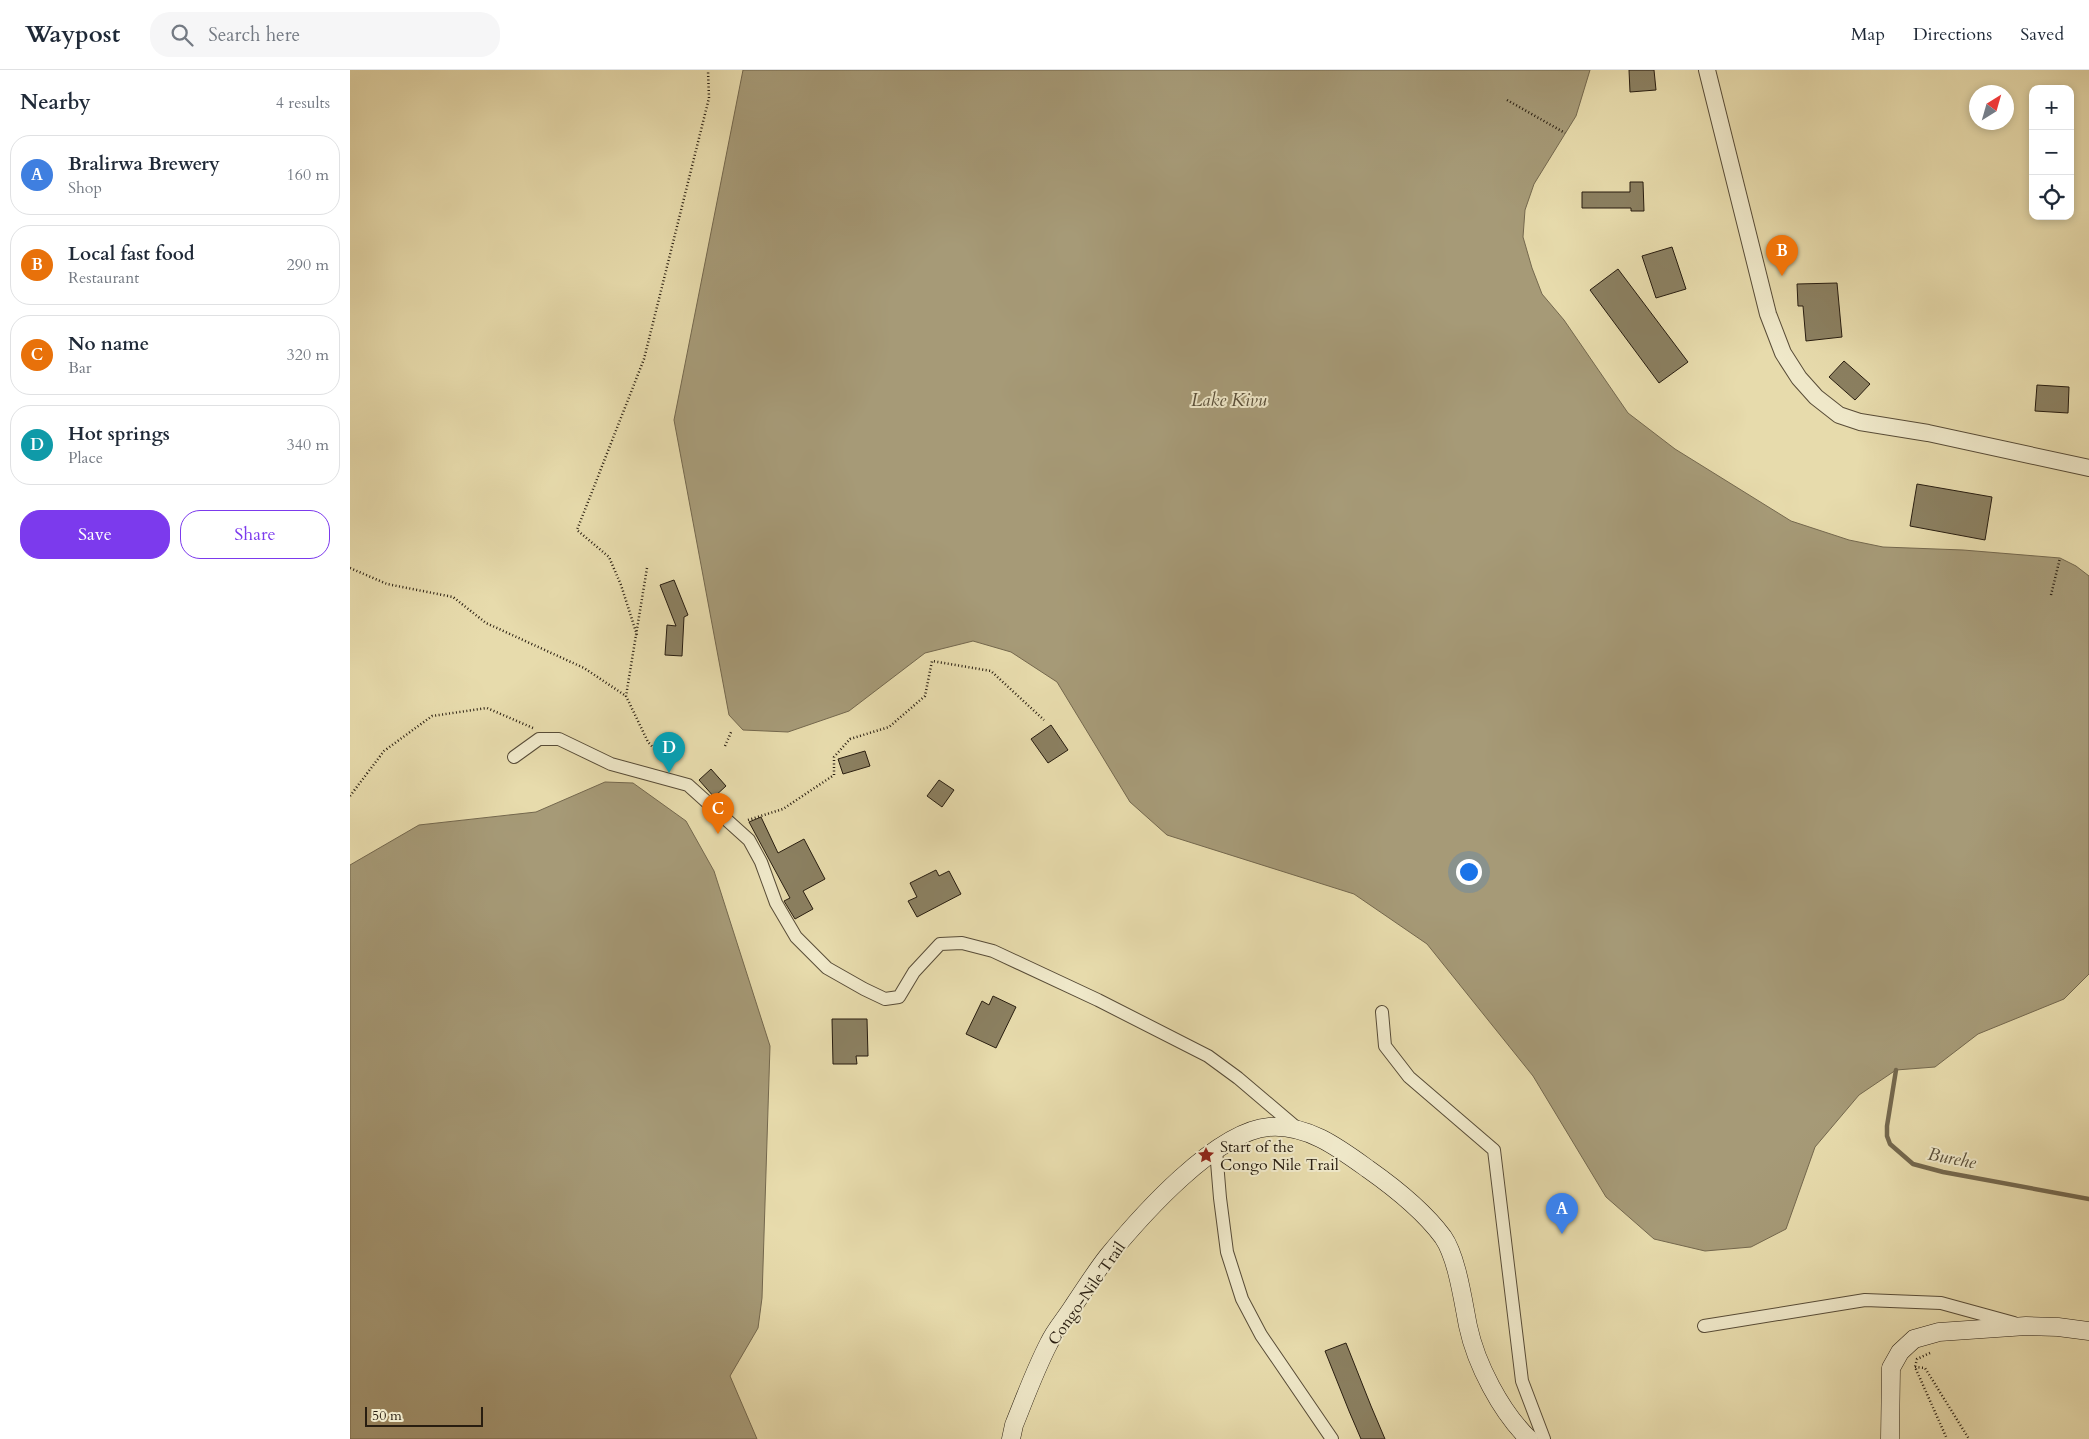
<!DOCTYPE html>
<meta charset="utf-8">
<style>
body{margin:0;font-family:Cardo,serif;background:#f6f6f7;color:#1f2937}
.controls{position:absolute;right:15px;top:15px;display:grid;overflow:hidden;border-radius:10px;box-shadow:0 2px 8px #0003}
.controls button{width:45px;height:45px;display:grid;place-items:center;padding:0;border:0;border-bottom:1px solid #e0e1e3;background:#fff;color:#1f2937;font:25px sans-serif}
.compass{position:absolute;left:1619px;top:15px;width:45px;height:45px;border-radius:50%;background:#fff;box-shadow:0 2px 8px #0003;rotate:37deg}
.scale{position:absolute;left:15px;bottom:12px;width:118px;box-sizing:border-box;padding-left:5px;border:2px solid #281d10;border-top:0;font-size:14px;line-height:18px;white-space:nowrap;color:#281d10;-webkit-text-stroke:4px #efe8c9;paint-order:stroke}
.you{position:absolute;left:1118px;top:801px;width:18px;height:18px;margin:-12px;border:4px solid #fff;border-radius:50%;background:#1a73e8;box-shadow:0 0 0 8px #1a73e833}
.badge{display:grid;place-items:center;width:32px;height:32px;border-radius:50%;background:#7c3aed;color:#fff;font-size:16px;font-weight:700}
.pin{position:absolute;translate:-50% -41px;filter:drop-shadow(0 1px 2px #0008)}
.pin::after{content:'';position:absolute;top:26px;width:18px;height:15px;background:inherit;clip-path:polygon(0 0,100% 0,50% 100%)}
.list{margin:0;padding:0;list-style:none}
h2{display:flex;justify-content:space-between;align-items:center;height:65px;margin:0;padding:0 20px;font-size:21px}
h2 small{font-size:16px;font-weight:400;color:#747a83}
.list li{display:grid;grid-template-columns:32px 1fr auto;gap:15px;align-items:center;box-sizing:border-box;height:80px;margin:0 10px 10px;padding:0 10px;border:1px solid #e0e1e3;border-radius:20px}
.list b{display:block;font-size:19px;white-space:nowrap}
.list p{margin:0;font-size:16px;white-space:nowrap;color:#747a83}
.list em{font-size:16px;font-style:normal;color:#747a83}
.actions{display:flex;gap:10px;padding:15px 20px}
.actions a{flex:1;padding:11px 0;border:1px solid #7c3aed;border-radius:20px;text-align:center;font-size:18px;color:#7c3aed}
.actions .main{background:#7c3aed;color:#fff}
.icon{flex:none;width:28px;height:28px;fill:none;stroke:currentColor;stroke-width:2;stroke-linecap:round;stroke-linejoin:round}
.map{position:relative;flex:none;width:1739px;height:1369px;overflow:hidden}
header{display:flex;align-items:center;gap:30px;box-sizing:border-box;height:70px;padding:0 25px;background:#fff;border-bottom:1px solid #e0e1e3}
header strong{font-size:24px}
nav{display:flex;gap:28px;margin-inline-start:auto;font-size:18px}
.search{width:350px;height:45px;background:#f6f6f7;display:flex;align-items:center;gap:12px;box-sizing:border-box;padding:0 18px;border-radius:20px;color:#747a83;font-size:19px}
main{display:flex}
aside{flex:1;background:#fff}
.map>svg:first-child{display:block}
.water{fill:#a69a77;stroke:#74684e}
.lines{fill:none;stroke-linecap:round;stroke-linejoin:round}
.stream{stroke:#74684e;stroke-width:4.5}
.building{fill:#8b8061;stroke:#281d10}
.minor-casing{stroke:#584c37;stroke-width:14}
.tertiary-casing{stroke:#584c37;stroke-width:18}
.secondary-casing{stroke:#281d10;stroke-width:19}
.path{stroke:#281d10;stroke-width:2.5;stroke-dasharray:1 2.5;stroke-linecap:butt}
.minor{stroke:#efe8c9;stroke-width:12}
.tertiary{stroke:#efe8c9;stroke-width:16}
.secondary{stroke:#efe8c9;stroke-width:18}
.labels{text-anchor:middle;stroke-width:4;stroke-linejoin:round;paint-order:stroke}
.poi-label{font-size:16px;fill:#281d10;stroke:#efe8c9;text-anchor:start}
.street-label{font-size:16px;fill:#281d10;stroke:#efe8c9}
.water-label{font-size:18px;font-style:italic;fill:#5a4f39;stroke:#efe8c9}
</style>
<header>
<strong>Waypost</strong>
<div class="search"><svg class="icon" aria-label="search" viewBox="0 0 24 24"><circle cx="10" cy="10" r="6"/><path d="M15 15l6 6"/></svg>Search here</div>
<nav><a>Map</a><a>Directions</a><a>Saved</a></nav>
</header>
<main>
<aside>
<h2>Nearby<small>4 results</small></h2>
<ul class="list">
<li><span class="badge" style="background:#3f7fe0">A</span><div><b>Bralirwa Brewery</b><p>Shop</p></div><em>160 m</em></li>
<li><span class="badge" style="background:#e8710a">B</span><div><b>Local fast food</b><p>Restaurant</p></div><em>290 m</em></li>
<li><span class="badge" style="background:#e8710a">C</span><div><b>No name</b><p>Bar</p></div><em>320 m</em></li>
<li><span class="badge" style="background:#0f9aa8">D</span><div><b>Hot springs</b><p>Place</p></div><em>340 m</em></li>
</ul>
<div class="actions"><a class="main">Save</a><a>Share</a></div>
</aside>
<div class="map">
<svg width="1739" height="1369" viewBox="0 0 1739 1369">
<rect width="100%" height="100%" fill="#e7dbac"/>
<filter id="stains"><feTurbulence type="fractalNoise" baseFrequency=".004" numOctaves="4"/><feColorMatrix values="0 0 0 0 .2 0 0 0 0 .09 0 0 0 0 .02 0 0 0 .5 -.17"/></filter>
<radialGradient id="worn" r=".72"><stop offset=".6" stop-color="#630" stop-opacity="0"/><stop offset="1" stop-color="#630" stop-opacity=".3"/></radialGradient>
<path class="water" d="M 393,0 L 1240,0 L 1226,46 L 1184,114 L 1175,140 L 1173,167 L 1182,198 L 1192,224 L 1214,250 L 1278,343 L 1325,379 L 1441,451 L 1499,470 L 1533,477 L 1613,480 L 1710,488 L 1726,496 L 1739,506 L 1739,904 L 1714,929 L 1628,964 L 1585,997 L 1546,1000 L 1509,1025 L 1465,1077 L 1436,1159 L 1401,1177 L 1355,1181 L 1304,1169 L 1256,1127 L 1183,1006 L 1077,874 L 1004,824 L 817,765 L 780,732 L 707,612 L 661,582 L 623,571 L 575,583 L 499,641 L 438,662 L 393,660 L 379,645 L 324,350 Z
M 255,712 L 283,713 L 336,751 L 364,801 L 420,976 L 412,1228 L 408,1258 L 380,1306 L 407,1369 L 0,1369 L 0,795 L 69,755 L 186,742 Z"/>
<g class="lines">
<path class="stream" d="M 1546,1000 L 1537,1056 L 1537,1066 L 1540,1074 L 1563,1094 L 1593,1102 L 1739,1129"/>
</g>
<path class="building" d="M 1279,0 L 1304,0 L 1306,20 L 1280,22 Z
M 1280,112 L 1293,112 L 1294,141 L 1281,141 L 1281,138 L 1232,138 L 1232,122 L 1280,122 Z
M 1322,177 L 1336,219 L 1306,228 L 1292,186 Z
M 1268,199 L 1338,292 L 1309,313 L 1240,220 Z
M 1487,213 L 1492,267 L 1456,271 L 1453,236 L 1448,236 L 1447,214 Z
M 1494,291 L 1520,314 L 1505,330 L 1479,307 Z
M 1687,315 L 1719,317 L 1718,343 L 1685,341 Z
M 1567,414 L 1642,427 L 1635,470 L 1560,456 Z
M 324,510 L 338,545 L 334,547 L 332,586 L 315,585 L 317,555 L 326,556 L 310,515 Z
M 701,655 L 718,680 L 698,693 L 681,669 Z
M 515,681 L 520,696 L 493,704 L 488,689 Z
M 361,699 L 376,716 L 364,727 L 349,710 Z
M 589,710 L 604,720 L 592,737 L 577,726 Z
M 411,747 L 428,783 L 454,769 L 475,809 L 453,821 L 463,839 L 445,849 L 434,831 L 440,828 L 399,752 Z
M 586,800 L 589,806 L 599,801 L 611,824 L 567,847 L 558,831 L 567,827 L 560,813 Z
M 643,926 L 666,937 L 646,978 L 616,964 L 632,931 L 639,935 Z
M 482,949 L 517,949 L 518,986 L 506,986 L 507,994 L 483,994 Z
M 996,1273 L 1021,1336 L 1035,1369 L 1011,1369 L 999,1341 L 975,1281 Z"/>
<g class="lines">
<g class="minor-casing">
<path id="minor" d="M 164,687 L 189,669 L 209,669 L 261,694 L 338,715 L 399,770 L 411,792 L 426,833 L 446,867 L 477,898 L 514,919 L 535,929 L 549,927 L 564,902 L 590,874 L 612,873 L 643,881 L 748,930 L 858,986 L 888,1008 L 947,1058
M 1032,942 L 1035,976 L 1059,1007 L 1144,1080 L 1172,1311 L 1194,1369
M 866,1080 L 870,1128 L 877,1182 L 892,1229 L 911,1265 L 982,1369
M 1354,1256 L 1515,1230 L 1591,1233 L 1664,1253"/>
</g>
<g class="tertiary-casing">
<path id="tertiary" d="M 1357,0 L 1418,244 L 1433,283 L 1449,308 L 1466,327 L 1489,345 L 1510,352 L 1578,363 L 1739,398"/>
</g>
<g class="secondary-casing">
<path id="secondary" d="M 661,1369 L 664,1355 C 675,1328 685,1300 699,1273 C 705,1260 716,1248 724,1235 C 735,1219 746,1201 758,1186 C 791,1146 866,1061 919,1057 C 957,1054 989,1078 1018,1099 C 1045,1118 1073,1140 1093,1167 C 1107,1187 1113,1231 1118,1256 C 1126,1294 1151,1342 1179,1369
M 1540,1369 L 1541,1298 L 1550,1282 L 1564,1269 L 1589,1262 L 1676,1256 L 1708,1257 L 1739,1261"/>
</g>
<path class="path" d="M 1157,30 L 1215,63
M 0,498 L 37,514 L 103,527 L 136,553 L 234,598 L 276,626
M 297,498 L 276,626 L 298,672 L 320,696
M 1701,525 L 1710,488
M 287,565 L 271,515 L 259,487 L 227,460 L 294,289 L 359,28 L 358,0
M 375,676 L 382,660
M 0,726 L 34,681 L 82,646 L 137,638 L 183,658
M 398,750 L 433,739 L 484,705 L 484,687 L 500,669 L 539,657 L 575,626 L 582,591 L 641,601 L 694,650
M 1580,1283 L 1567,1289 L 1565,1297 L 1597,1369
M 1565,1297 L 1575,1298 L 1619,1369"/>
<use href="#minor" class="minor"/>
<use href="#tertiary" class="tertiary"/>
<use href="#secondary" class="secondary"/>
</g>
<defs>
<g id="sight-bare" transform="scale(1.35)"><path d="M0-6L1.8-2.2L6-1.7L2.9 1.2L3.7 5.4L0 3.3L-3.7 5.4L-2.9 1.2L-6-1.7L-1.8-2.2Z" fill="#8f2418" stroke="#efe8c9" stroke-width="2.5" paint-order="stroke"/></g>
</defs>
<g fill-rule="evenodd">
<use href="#sight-bare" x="856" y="1085"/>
</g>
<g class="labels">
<g class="poi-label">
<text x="870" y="1082">Start of the<tspan x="870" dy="18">Congo Nile Trail</tspan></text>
</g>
<g class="street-label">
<text transform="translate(736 1223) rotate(-55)" y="6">Congo-Nile Trail</text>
</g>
<g class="water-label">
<text x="879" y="336">Lake Kivu</text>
<text transform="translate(1602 1088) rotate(11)" y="6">Burehe</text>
</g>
</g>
<rect width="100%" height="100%" filter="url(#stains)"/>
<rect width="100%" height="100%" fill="url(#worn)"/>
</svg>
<div class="controls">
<button>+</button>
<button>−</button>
<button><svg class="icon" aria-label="locate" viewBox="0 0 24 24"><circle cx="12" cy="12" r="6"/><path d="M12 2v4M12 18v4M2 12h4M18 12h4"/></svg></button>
</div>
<svg class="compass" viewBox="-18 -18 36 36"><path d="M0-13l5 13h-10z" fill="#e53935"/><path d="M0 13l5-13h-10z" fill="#747a83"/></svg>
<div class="scale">50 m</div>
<div class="you"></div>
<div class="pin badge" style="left:1212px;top:1164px;background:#3f7fe0">A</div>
<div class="pin badge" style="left:1432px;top:206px;background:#e8710a">B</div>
<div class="pin badge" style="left:368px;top:764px;background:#e8710a">C</div>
<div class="pin badge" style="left:319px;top:703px;background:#0f9aa8">D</div>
</div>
</main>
